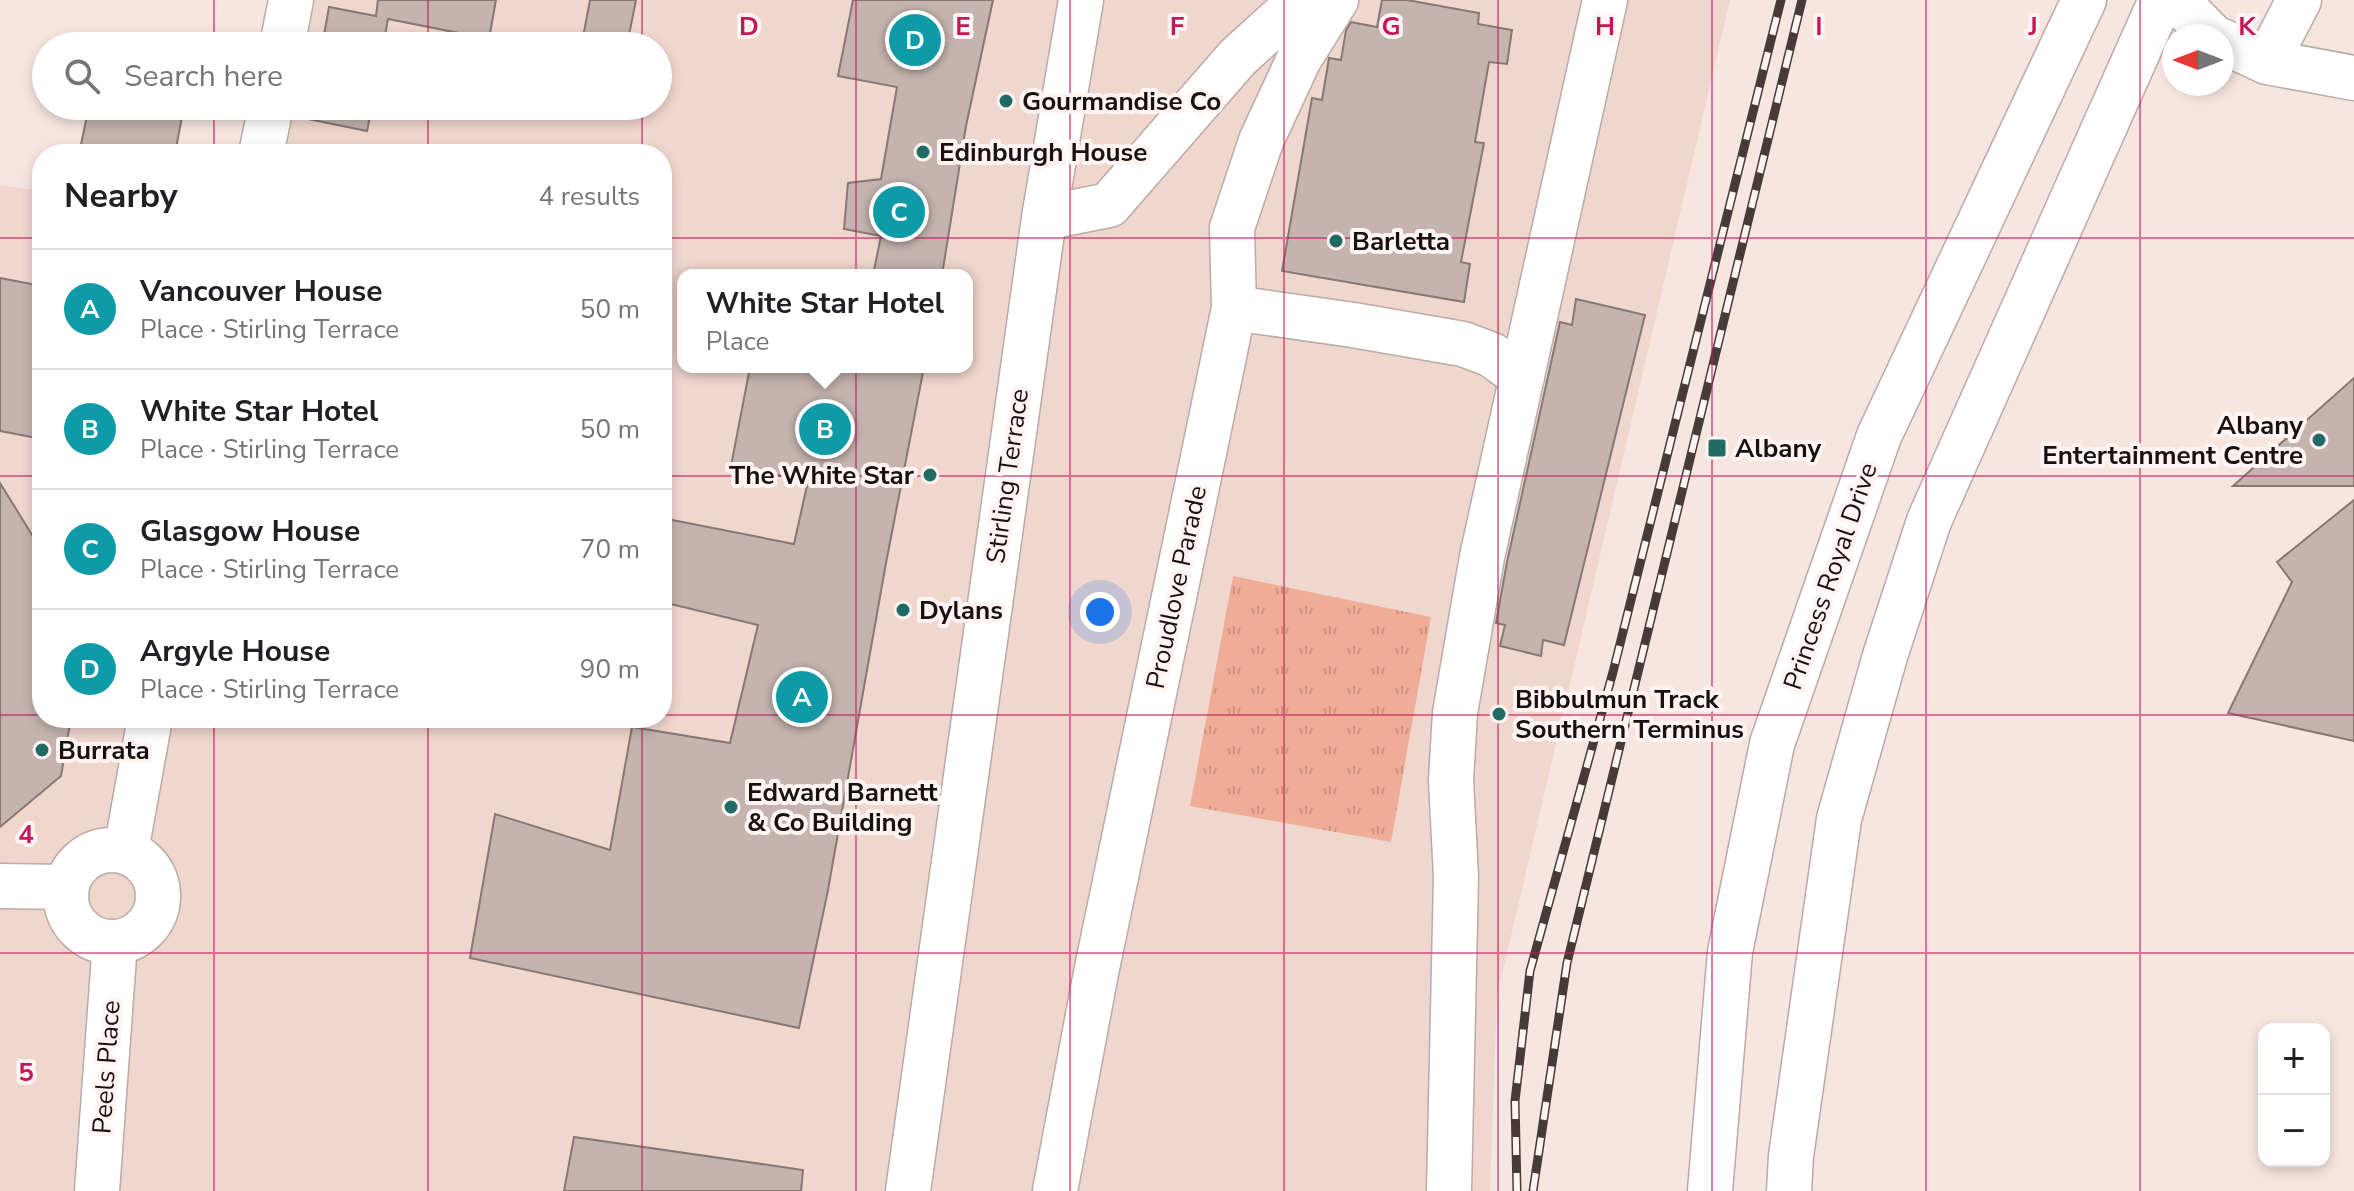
<!DOCTYPE html>
<meta charset="utf-8">
<style>
body{margin:0;font-family:"Nunito Sans",sans-serif;background:#f6f6f6;color:#202124}
.controls{position:absolute;right:24px;bottom:24px;display:grid;overflow:hidden;border-radius:16px;box-shadow:0 4px 12px #0003}
.controls button{width:72px;height:72px;display:grid;place-items:center;padding:0;border:0;border-bottom:2px solid #e0e0e0;background:#fff;color:#202124;font:40px sans-serif}
.compass{position:absolute;left:2162px;top:24px;width:72px;height:72px;border-radius:50%;background:#fff;box-shadow:0 4px 12px #0003;rotate:270deg}
.you{position:absolute;left:1100px;top:612px;width:28px;height:28px;margin:-20px;border:6px solid #fff;border-radius:50%;background:#1a73e8;box-shadow:0 0 0 12px #1a73e833}
.badge{display:grid;place-items:center;width:52px;height:52px;border-radius:50%;background:#0b8043;color:#fff;font-size:26px;font-weight:700}
.pin{position:absolute;translate:-50% -50%;border:4px solid #fff;box-shadow:0 2px 8px #0006}
.popup{position:absolute;left:677px;top:269px;width:296px;height:104px;box-sizing:border-box;display:grid;place-content:center;border-radius:16px;background:#fff;filter:drop-shadow(0 2px 6px #0005);font-size:26px;white-space:nowrap;color:#757577}
.popup b{font-size:30px;color:#202124}
.popup::after{content:'';position:absolute;left:50%;top:100%;margin-left:-16px;border:16px solid transparent;border-top-color:#fff}
.list{margin:0;padding:0;list-style:none}
h2{display:flex;justify-content:space-between;align-items:center;height:104px;margin:0;padding:0 32px;font-size:34px}
h2 small{font-size:26px;font-weight:400;color:#757577}
.list li{display:grid;grid-template-columns:52px 1fr auto;gap:24px;align-items:center;box-sizing:border-box;height:120px;padding:0 32px;border-top:2px solid #e0e0e0}
.list b{display:block;font-size:30px;white-space:nowrap}
.list p{margin:0;font-size:26px;white-space:nowrap;color:#757577}
.list em{font-size:26px;font-style:normal;color:#757577}
.icon{flex:none;width:44px;height:44px;fill:none;stroke:currentColor;stroke-width:2;stroke-linecap:round;stroke-linejoin:round}
.map{position:relative;flex:none;width:2354px;height:1191px;overflow:hidden}
.search{position:absolute;background:#fff;box-shadow:0 4px 12px #0003;left:32px;top:32px;width:640px;height:88px;display:flex;align-items:center;gap:20px;box-sizing:border-box;padding:0 28px;border-radius:44px;color:#757577;font-size:30px}
.panel{position:absolute;background:#fff;box-shadow:0 4px 12px #0003;left:32px;top:144px;width:640px;height:584px;border-radius:32px}
.map>svg:first-child{display:block}
.built{fill:#f0d7ce;fill-rule:evenodd}
.grass{fill:url(#grass-tufts)}
.building{fill:#c4b3ae;stroke:#877873;stroke-width:2}
.lines{fill:none;stroke-linecap:round;stroke-linejoin:round}
.minor-casing{stroke:#bbaaa5;stroke-width:47}
.major-casing{stroke:#bbaaa5;stroke-width:47}
.minor{stroke:#fff;stroke-width:44}
.major{stroke:#fff;stroke-width:44}
.rail-casing{stroke:#453c3a;stroke-width:9}
.rail{stroke:#fff4f1;stroke-width:6;stroke-dasharray:18;stroke-linecap:butt}
.grid{fill:none;stroke:#c2185b;stroke-width:2;stroke-opacity:0.55}
.poi-dot{fill:#206b66;stroke:#fff4f1;stroke-width:3}
.labels{text-anchor:middle;stroke-width:8;stroke-linejoin:round;paint-order:stroke}
.poi-label{font-size:26px;font-weight:bold;fill:#171110;stroke:#fff4f1;text-anchor:start}
.street-label{font-size:26px;fill:#171110;stroke:#fff4f1}
.grid-label{font-size:26px;text-anchor:middle;font-weight:bold;fill:#c2185b;stroke:#fff4f1;stroke-width:8;stroke-linejoin:round;paint-order:stroke}
</style>
<div class="map">
<svg width="2354" height="1191" viewBox="0 0 2354 1191">
<defs>
<pattern id="grass-tufts" width="24" height="20" patternUnits="userSpaceOnUse" patternTransform="scale(2)"><rect width="24" height="20" fill="#efac96"/><path d="M3 7l-1-3M5 7V3M7 7l1-3M15 17l-1-3M17 17v-4M19 17l1-3" fill="none" stroke="#cc9380"/></pattern>
</defs>
<rect width="100%" height="100%" fill="#f7e5e0"/>
<path class="built" d="M 291,0 L 1730,0 L 1497,996 L 1490,1191 L 0,1191 L 0,185 L 42,191 L 42,718 L 662,718 L 662,154 L 261,154 L 271,106 L 658,106 L 658,46 L 282,46 ZM 683,275 L 967,275 L 967,367 L 683,367 Z"/>
<path class="grass" d="M 1233,576 L 1431,617 L 1391,842 L 1190,806 Z"/>
<path class="building" d="M 378,0 L 496,0 L 489,39 L 388,19 L 383,46 L 322,46 L 329,7 L 376,16 Z
M 590,0 L 636,0 L 627,45 L 583,37 Z
M 853,0 L 993,0 L 966,126 L 942,275 L 873,275 L 881,236 L 844,229 L 848,183 L 881,179 L 897,87 L 838,76 Z
M 1382,0 L 1407,0 L 1479,13 L 1478,24 L 1512,30 L 1507,64 L 1489,62 L 1475,142 L 1484,143 L 1461,262 L 1470,264 L 1464,302 L 1282,271 L 1312,98 L 1322,100 L 1329,58 L 1341,60 L 1346,30 L 1351,22 L 1377,27 Z
M 89,106 L 184,106 L 175,154 L 79,154 Z
M 310,106 L 372,106 L 367,131 L 308,119 Z
M 0,278 L 42,286 L 42,439 L 0,431 Z
M 1576,299 L 1645,315 L 1564,645 L 1543,640 L 1541,656 L 1500,646 L 1505,625 L 1496,623 L 1507,562 L 1560,322 L 1572,325 Z
M 750,367 L 924,367 L 886,563 L 828,890 L 799,1028 L 470,958 L 495,814 L 610,850 L 632,727 L 730,743 L 758,625 L 662,602 L 662,518 L 794,544 L 808,481 L 731,466 Z
M 2354,378 L 2354,486 L 2233,486 Z
M 0,483 L 42,551 L 42,718 L 71,718 L 61,776 L 0,827 Z
M 2354,500 L 2354,741 L 2228,713 L 2292,582 L 2277,562 Z
M 574,1137 L 803,1170 L 801,1191 L 564,1191 Z"/>
<g class="lines">
<g class="minor-casing">
<path id="minor" d="M 2177,0 L 2212,36
M 2222,41 L 2267,62 L 2354,78
M 282,46 L 291,0
M 2267,62 L 2299,0
M 261,154 L 271,106
M 1044,218 L 1109,205 L 1238,57 L 1301,0
M 1234,308 L 1353,325 L 1463,344 L 1492,355 L 1522,377
M66 896a46 46 0 1 1 92 0a46 46 0 1 1-92 0Z
M 126,851 L 150,718
M 0,886 L 67,887
M 97,1191 L 115,942
M 908,1191 L 1044,218 L 1081,0
M 1055,1191 L 1096,973 L 1234,308 L 1232,228 L 1261,141 L 1299,59 L 1336,0
M 1449,1191 L 1456,877 L 1451,780 L 1455,713 L 1482,557 L 1605,0"/>
</g>
<g class="major-casing">
<path id="major" d="M 1710,1191 L 1730,952 L 1772,744 L 1879,436 L 2084,0
M 1789,1191 L 1791,1156 L 1839,819 L 1885,656 L 1929,521 L 2161,0"/>
</g>
<use href="#minor" class="minor"/>
<use href="#major" class="major"/>
<g class="rail-casing">
<path id="rail" d="M 1517,1191 L 1515,1101 L 1530,971 L 1613,672 L 1781,0
M 1533,1191 L 1567,963 L 1802,0"/>
</g>
<use href="#rail" class="rail"/>
</g>
<path class="grid" d="M 214,0 L 214,46M 428,0 L 428,46M 642,0 L 642,46M 856,0 L 856,1191M 1070,0 L 1070,1191M 1284,0 L 1284,1191M 1498,0 L 1498,1191M 1712,0 L 1712,1191M 1926,0 L 1926,1191M 2140,0 L 2140,1191M 214,106 L 214,154M 428,106 L 428,154M 642,106 L 642,154M 0,238 L 42,238M 662,238 L 2354,238M 0,476 L 42,476M 662,476 L 2354,476M 0,715 L 42,715M 662,715 L 2354,715M 214,718 L 214,1191M 428,718 L 428,1191M 642,718 L 642,1191M 0,953 L 2354,953"/>
<g class="poi-dot">
<circle cx="1006" cy="101" r="8"/>
<circle cx="923" cy="152" r="8"/>
<circle cx="1336" cy="241" r="8"/>
<circle cx="2319" cy="440" r="8"/>
<rect x="1707" y="438" width="20" height="20" rx="4"/>
<circle cx="930" cy="475" r="8"/>
<circle cx="903" cy="610" r="8"/>
<circle cx="1499" cy="714" r="8"/>
<circle cx="42" cy="750" r="8"/>
<circle cx="731" cy="807" r="8"/>
</g>
<g class="labels">
<g class="poi-label">
<text x="1022" y="110">Gourmandise Co</text>
<text x="939" y="161">Edinburgh House</text>
<text x="1352" y="250">Barletta</text>
<text x="2303" y="434" text-anchor="end">Albany<tspan x="2303" dy="30">Entertainment Centre</tspan></text>
<text x="1735" y="457">Albany</text>
<text x="914" y="484" text-anchor="end">The White Star</text>
<text x="919" y="619">Dylans</text>
<text x="1515" y="708">Bibbulmun Track<tspan x="1515" dy="30">Southern Terminus</tspan></text>
<text x="58" y="759">Burrata</text>
<text x="747" y="801">Edward Barnett<tspan x="747" dy="30">&amp; Co Building</tspan></text>
</g>
<g class="street-label">
<text transform="translate(1007 476) rotate(-82)" y="9">Stirling Terrace</text>
<text transform="translate(1830 576) rotate(-71)" y="9">Princess Royal Drive</text>
<text transform="translate(1176 587) rotate(-78)" y="9">Proudlove Parade</text>
<text transform="translate(106 1067) rotate(-86)" y="9">Peels Place</text>
</g>
</g>
<g class="grid-label">
<text x="749" y="35">D</text>
<text x="963" y="35">E</text>
<text x="1177" y="35">F</text>
<text x="1391" y="35">G</text>
<text x="1605" y="35">H</text>
<text x="1819" y="35">I</text>
<text x="2033" y="35">J</text>
<text x="2247" y="35">K</text>
<text x="26" y="843">4</text>
<text x="26" y="1081">5</text>
</g>
</svg>
<div class="controls">
<button>+</button>
<button>−</button>
</div>
<svg class="compass" viewBox="-18 -18 36 36"><path d="M0-13l5 13h-10z" fill="#e53935"/><path d="M0 13l5-13h-10z" fill="#757577"/></svg>
<div class="you"></div>
<div class="pin badge" style="left:802px;top:697px;background:#0f9aa8">A</div>
<div class="pin badge" style="left:825px;top:429px;background:#0f9aa8">B</div>
<div class="popup"><b>White Star Hotel</b>Place</div>
<div class="pin badge" style="left:899px;top:212px;background:#0f9aa8">C</div>
<div class="pin badge" style="left:915px;top:40px;background:#0f9aa8">D</div>
<div class="search"><svg class="icon" aria-label="search" viewBox="0 0 24 24"><circle cx="10" cy="10" r="6"/><path d="M15 15l6 6"/></svg>Search here</div>
<section class="panel">
<h2>Nearby<small>4 results</small></h2>
<ul class="list">
<li><span class="badge" style="background:#0f9aa8">A</span><div><b>Vancouver House</b><p>Place · Stirling Terrace</p></div><em>50 m</em></li>
<li><span class="badge" style="background:#0f9aa8">B</span><div><b>White Star Hotel</b><p>Place · Stirling Terrace</p></div><em>50 m</em></li>
<li><span class="badge" style="background:#0f9aa8">C</span><div><b>Glasgow House</b><p>Place · Stirling Terrace</p></div><em>70 m</em></li>
<li><span class="badge" style="background:#0f9aa8">D</span><div><b>Argyle House</b><p>Place · Stirling Terrace</p></div><em>90 m</em></li>
</ul>
</section>
</div>
